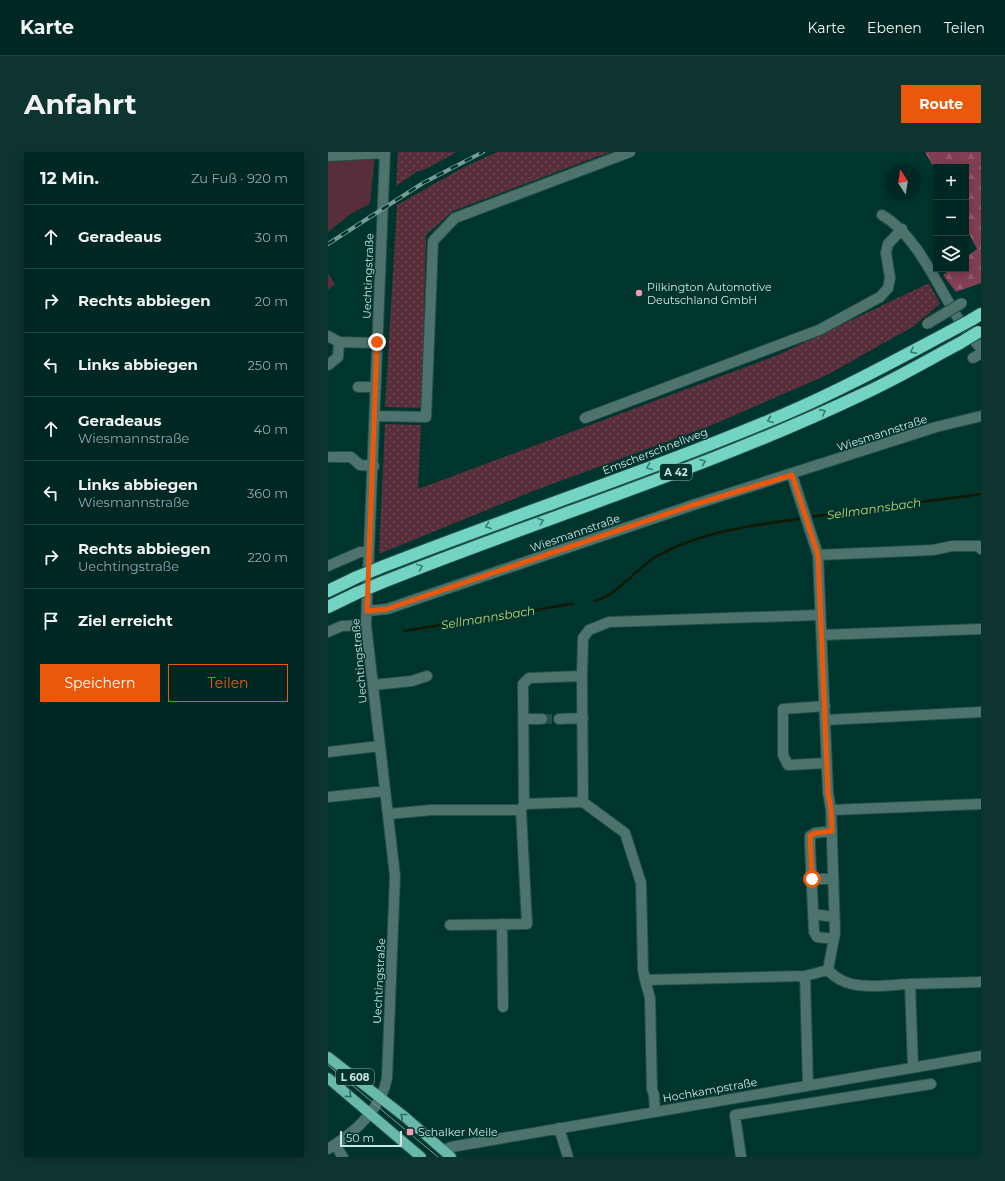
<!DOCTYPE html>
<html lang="de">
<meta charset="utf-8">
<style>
body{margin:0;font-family:Montserrat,sans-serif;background:#0e342f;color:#f1f3f6}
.controls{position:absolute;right:12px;top:12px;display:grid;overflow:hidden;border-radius:0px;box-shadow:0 2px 10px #0003}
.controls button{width:36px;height:36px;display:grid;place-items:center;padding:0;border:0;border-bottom:1px solid #224440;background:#002822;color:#f1f3f6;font:20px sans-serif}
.compass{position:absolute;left:557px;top:12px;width:36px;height:36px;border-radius:50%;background:#002822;box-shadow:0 2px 10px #0003;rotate:348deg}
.scale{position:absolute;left:12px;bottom:10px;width:62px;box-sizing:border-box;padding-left:4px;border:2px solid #cde6e1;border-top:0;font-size:11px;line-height:14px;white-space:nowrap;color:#cde6e1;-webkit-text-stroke:3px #00352e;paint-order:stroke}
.stop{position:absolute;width:12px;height:12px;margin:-9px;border:3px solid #ea580c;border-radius:50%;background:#fff}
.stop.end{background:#ea580c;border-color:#fff;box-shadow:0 1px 4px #0008}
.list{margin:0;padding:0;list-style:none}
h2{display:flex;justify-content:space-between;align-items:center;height:52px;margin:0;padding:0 16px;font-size:17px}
h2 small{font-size:13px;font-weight:400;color:#95a6a5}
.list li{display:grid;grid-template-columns:26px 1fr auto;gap:12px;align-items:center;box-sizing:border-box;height:64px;padding:0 16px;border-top:1px solid #224440}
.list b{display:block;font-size:15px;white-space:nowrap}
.list p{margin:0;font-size:13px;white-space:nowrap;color:#95a6a5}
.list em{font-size:13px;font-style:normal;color:#95a6a5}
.actions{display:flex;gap:8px;padding:12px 16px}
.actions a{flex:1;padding:9px 0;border:1px solid #ea580c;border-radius:0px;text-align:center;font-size:14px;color:#ea580c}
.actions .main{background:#ea580c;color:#fff}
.icon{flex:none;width:22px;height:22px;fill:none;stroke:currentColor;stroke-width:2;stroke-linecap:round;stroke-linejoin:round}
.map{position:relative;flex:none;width:653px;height:1005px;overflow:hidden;border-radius:0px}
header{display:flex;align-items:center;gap:24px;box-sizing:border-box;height:56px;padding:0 20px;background:#002822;border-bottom:1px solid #224440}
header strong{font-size:19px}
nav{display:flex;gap:22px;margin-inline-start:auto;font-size:14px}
.intro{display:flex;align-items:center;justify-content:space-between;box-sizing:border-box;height:96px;padding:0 24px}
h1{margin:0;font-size:28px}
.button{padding:10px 18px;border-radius:0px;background:#ea580c;color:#fff;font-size:14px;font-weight:700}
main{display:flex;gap:24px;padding:0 24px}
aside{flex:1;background:#002822;border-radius:0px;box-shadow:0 2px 10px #0003}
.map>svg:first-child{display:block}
.grass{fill:url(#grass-dots)}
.forest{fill:url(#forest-firs)}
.garden{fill:#572e3a}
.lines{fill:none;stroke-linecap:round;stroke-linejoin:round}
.stream{stroke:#131904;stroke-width:2.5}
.minor-tunnel{stroke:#1f5049;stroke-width:10;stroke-dasharray:10 5;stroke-linecap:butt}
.minor-casing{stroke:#21514b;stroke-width:12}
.major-casing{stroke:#21514b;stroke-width:12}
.highway-casing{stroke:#21514b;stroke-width:14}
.minor{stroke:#4e736c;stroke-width:10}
.major{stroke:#69b9ab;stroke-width:10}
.highway{stroke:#73d4c4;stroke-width:12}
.tram{stroke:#779c96;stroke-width:1}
.rail-casing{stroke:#779c96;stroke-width:4}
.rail{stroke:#00352e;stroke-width:2.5;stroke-dasharray:8;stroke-linecap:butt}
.minor-bridge-casing{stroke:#21514b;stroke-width:12;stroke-linecap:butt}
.highway-bridge-casing{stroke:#21514b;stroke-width:14;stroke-linecap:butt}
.minor-bridge{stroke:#4e736c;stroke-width:10}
.highway-bridge{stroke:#73d4c4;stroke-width:12}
.oneway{stroke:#347d72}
.oneway2{stroke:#2a6a60}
.route{stroke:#ea580c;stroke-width:5}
.poi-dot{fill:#f19ab2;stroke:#00352e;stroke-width:1.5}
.labels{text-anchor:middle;stroke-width:3;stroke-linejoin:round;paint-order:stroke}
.shield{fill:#00352e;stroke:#90b1ab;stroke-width:1}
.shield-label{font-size:10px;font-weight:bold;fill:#cde6e1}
.street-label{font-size:11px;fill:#cde6e1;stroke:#00352e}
.poi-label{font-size:11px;fill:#cde6e1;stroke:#00352e;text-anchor:start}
.water-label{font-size:12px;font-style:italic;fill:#bad474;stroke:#00352e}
</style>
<header>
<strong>Karte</strong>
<nav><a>Karte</a><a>Ebenen</a><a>Teilen</a></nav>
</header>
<div class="intro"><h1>Anfahrt</h1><a class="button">Route</a></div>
<main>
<aside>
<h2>12 Min.<small>Zu Fuß · 920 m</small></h2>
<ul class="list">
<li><svg class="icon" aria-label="ahead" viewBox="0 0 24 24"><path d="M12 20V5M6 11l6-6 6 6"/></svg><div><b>Geradeaus</b></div><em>30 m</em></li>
<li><svg class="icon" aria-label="right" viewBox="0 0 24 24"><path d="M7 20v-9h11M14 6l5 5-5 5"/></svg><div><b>Rechts abbiegen</b></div><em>20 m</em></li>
<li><svg class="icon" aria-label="left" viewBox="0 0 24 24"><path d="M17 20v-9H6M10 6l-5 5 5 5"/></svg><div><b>Links abbiegen</b></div><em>250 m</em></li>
<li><svg class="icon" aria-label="ahead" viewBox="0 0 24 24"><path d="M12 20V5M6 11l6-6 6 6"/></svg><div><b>Geradeaus</b><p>Wiesmannstraße</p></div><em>40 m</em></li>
<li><svg class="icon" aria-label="left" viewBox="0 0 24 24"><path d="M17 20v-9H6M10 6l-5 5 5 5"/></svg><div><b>Links abbiegen</b><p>Wiesmannstraße</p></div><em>360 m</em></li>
<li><svg class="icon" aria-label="right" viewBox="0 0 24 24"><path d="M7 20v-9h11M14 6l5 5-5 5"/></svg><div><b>Rechts abbiegen</b><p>Uechtingstraße</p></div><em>220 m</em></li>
<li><svg class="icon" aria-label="arrive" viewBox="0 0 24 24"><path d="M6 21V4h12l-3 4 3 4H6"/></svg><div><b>Ziel erreicht</b></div></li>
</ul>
<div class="actions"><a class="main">Speichern</a><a>Teilen</a></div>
</aside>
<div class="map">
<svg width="653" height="1005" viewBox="0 0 653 1005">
<defs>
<pattern id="grass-dots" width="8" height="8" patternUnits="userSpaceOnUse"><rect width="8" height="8" fill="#572e3a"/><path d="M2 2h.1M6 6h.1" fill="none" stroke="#6e4c56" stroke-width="1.8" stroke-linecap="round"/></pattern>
<pattern id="forest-firs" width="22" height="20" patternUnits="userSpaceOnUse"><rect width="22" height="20" fill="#823f54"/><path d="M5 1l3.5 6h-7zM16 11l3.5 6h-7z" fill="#925b6c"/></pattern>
</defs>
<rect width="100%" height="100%" fill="#00352e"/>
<path class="grass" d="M 70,0 L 129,0 L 96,18 L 90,19 L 68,34 Z
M 169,0 L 282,0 L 125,59 L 98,83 L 94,256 L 57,255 L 69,53 L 136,15 Z
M 601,131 L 612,152 L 586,174 L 499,223 L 384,273 L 208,338 L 51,402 L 57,272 L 93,273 L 90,337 L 450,203 Z"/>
<path class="forest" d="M 597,0 L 653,0 L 653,131 L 628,140 L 615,123 L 623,117 L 638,117 L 638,105 L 649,97 L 638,76 L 638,15 L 608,15 L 608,20 Z"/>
<path class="garden" d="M 0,4 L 47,4 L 42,52 L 23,62 L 0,80 Z
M 0,121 L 7,132 L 0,138 Z"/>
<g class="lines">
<path class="stream" d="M 481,365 L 653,342
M 267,449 C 292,441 307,417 329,404 C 377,378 423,374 476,366
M 76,479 L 244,452"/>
<path class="minor-tunnel" d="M 214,567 L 231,567"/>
<g class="minor-casing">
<path id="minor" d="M 0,4 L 57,1
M 554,63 C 587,82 608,130 628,163 C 635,175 645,186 653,197
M 0,184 L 11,190 L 49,191
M 645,206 L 653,201
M 0,213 L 10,205 L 11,190
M 30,235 L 48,235
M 47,264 L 98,265 L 105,89 L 127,66 L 302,0
M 257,266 L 491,178 L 552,145 L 560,136 L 562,126 L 558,101 L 560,92 L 574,77
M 2,305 L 23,305 L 32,313 L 46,314
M 464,323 L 490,403 L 500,641 L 503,658 L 507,781 L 500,818
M 490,403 L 605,398 L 624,394 L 651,394 L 653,397
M 0,414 L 32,400 L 41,400
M 39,459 L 59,457 L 365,353 L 608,275 L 653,264
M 0,480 L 14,474 L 38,473
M 494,483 L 653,477
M 254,524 L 255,486 L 261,478 L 281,470 L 492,463
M 45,533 L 84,529 L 99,524
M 497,554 L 455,557 L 455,603 L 460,613 L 499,611
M 196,567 L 214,567
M 231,567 L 255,566
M 497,568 L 653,560
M 0,600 L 52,594
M 0,645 L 57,639
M 255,650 L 297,681 L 313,731 L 315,818 L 317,828 L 477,824
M 503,658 L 653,652
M 61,662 L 103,658 L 193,658 L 196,652 L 195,532 L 201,526 L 254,524 L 255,650 L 196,652
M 504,679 L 487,681 L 482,684 L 482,694 L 486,780 L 489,785 L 506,787
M 484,727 L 505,727
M 485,762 L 506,765
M 174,772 L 175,855
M 122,773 L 199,772 L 193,658
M 500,818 C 520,841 555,833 582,832 L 585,915
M 317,828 L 322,846 L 324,937 L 326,943 L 327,960
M 582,832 L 653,830
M 480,933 L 477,824 L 500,818
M 231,976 L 240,1005
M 7,993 L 15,1005
M 0,997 C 26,981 53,958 59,926 L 67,724 L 38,473 L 57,0
M 116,998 L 123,995 L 653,904
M 413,1005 L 407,963 L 603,932"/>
</g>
<g class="major-casing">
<path id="major" d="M 0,905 L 77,965 L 123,1005
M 0,926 L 93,1005"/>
</g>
<g class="highway-casing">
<path id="highway" d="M 643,168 L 653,162
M 56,414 C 189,362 325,318 457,262 C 513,238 566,209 619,181
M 55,430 C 215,366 380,316 535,242 C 568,227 600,208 632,191
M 0,439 L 29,425
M 0,455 L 29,441"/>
</g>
<use href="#minor" class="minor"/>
<use href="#major" class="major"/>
<use href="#highway" class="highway"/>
<path class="tram" d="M 0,913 L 110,1005"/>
<g class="rail-casing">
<path id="rail" d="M 0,92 L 95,31 L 155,0"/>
</g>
<use href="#rail" class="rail"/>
<g class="minor-bridge-casing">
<path id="minor-bridge" d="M 599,172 L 634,151"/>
</g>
<g class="highway-bridge-casing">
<path id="highway-bridge" d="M 619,181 L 643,168
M 632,191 L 650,180
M 29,425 L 56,414
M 29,441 L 55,430"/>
</g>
<use href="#minor-bridge" class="minor-bridge"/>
<use href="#highway-bridge" class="highway-bridge"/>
</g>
<defs><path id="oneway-chevron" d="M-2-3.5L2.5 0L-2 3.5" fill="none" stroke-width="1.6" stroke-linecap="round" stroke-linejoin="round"/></defs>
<g class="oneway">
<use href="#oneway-chevron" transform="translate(585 199) rotate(152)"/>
<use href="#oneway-chevron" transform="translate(495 260) rotate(-24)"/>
<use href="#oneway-chevron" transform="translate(442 268) rotate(158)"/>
<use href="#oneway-chevron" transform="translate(375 310) rotate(-20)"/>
<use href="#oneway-chevron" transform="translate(321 315) rotate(159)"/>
<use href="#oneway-chevron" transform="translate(213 369) rotate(-20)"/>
<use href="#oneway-chevron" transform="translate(160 374) rotate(160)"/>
<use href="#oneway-chevron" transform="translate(92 415) rotate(-22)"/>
</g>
<g class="oneway2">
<use href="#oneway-chevron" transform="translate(21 943) rotate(40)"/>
<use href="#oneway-chevron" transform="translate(75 964) rotate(-141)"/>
</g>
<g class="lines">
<path class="route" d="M 49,190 L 39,459 L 59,457 L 365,353 L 464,323 L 490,403 L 500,641 L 503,658 L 504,679 L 487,681 L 482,684 L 484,727"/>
</g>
<g class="poi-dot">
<circle cx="311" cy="141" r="4"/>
<rect x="78" y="976" width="8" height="8" rx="2"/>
</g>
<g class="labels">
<g class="shield">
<rect x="332" y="312" width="32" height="16" rx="3"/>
<rect x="8" y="917" width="38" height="16" rx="3"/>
</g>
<g class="shield-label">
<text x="348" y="324">A 42</text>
<text x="27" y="929">L 608</text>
</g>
<g class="street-label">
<text transform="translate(40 124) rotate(-88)" y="4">Uechtingstraße</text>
<text transform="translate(554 281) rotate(-18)" y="4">Wiesmannstraße</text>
<text transform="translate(327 299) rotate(-21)" y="4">Emscherschnellweg</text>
<text transform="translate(247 381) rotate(-19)" y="4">Wiesmannstraße</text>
<text transform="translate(31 509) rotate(-95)" y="4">Uechtingstraße</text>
<text transform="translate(51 829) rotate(-87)" y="4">Uechtingstraße</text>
<text transform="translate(382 938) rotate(-10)" y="4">Hochkampstraße</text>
</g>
<g class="poi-label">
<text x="319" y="139">Pilkington Automotive<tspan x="319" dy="13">Deutschland GmbH</tspan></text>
<text x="90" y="984">Schalker Meile</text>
</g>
<g class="water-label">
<text transform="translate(546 357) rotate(-8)" y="4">Sellmannsbach</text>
<text transform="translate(160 466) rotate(-9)" y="4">Sellmannsbach</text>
</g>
</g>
</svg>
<div class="controls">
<button>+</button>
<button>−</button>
<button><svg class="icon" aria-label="layers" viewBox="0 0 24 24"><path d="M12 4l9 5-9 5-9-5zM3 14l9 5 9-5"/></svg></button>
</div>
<svg class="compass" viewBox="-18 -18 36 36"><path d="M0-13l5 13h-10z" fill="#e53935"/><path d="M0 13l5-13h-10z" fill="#95a6a5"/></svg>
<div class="scale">50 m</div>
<div class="stop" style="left:484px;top:727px"></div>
<div class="stop end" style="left:49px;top:190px"></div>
</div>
</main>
